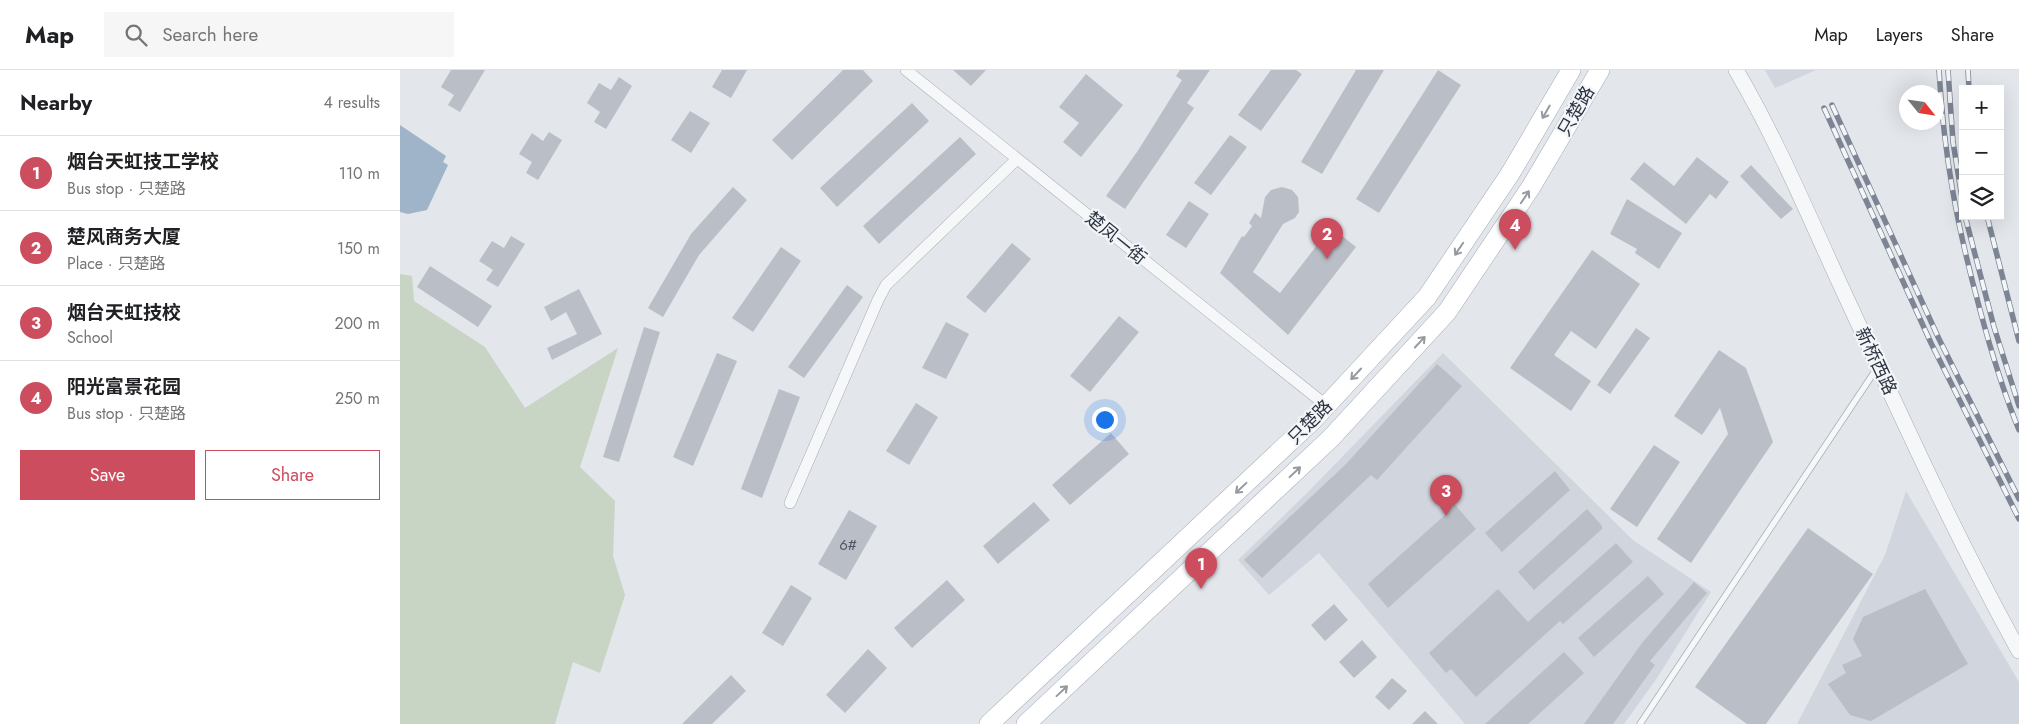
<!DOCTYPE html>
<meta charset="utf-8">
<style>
body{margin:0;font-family:Jost,"Noto Sans SC",sans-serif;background:#f6f6f6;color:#202124}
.controls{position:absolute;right:15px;top:15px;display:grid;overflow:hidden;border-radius:0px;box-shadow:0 5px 20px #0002}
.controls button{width:45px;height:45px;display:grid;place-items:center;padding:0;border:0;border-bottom:1px solid #e0e0e0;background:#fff;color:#202124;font:25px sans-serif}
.compass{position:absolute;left:1499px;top:15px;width:45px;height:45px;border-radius:50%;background:#fff;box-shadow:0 5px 20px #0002;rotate:120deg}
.you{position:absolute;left:704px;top:349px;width:18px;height:18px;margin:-12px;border:4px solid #fff;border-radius:50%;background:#1a73e8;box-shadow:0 0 0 8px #1a73e833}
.badge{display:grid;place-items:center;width:32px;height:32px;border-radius:50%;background:#cb4d5e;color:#fff;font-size:16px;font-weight:700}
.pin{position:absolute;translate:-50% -41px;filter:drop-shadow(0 1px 2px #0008)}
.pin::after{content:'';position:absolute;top:26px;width:18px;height:15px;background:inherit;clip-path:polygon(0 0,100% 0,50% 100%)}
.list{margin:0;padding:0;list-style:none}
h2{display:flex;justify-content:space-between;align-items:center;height:65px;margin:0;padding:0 20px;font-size:21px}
h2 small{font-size:16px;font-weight:400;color:#757577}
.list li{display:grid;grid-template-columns:32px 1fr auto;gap:15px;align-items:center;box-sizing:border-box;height:75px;padding:0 20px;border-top:1px solid #e0e0e0}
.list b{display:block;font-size:19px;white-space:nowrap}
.list p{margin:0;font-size:16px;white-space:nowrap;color:#757577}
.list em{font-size:16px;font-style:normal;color:#757577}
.actions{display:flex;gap:10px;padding:15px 20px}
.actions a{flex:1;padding:11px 0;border:1px solid #cb4d5e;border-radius:0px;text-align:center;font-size:18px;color:#cb4d5e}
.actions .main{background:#cb4d5e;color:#fff}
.icon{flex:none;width:28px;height:28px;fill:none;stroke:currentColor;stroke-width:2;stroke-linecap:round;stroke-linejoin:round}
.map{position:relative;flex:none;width:1619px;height:654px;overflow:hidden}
header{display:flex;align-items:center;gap:30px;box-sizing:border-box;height:70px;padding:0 25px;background:#fff;border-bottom:1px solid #e0e0e0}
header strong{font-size:24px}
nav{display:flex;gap:28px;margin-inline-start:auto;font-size:18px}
.search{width:350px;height:45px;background:#f6f6f6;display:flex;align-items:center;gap:12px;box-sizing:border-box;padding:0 18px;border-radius:0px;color:#757577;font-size:19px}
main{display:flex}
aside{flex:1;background:#fff}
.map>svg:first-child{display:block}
.built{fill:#d1d5dd}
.green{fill:#c8d4c4}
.water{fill:#9fb3c9}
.building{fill:#babfc7}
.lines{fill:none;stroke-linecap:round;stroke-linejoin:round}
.service-casing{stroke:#a8adb5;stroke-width:7}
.minor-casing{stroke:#a8adb5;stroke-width:12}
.tertiary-casing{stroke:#a8adb5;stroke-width:16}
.primary-casing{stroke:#a3aab6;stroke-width:20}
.service{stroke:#f6f7f9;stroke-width:5.5}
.minor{stroke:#f6f7f9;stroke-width:11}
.tertiary{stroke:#f6f7f9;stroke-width:15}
.primary{stroke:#fff;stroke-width:19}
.rail-casing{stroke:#7d8594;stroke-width:5.5}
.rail{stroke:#f3f5f8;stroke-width:4;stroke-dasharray:11;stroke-linecap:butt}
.oneway{stroke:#9599a0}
.labels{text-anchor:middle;stroke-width:4.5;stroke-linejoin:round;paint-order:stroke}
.number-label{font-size:15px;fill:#4f5663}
.street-label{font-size:18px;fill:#2b3342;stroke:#f3f5f8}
</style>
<header>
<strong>Map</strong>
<div class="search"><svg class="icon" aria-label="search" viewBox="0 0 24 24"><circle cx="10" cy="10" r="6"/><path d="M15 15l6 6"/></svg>Search here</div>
<nav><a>Map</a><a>Layers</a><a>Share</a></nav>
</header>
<main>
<aside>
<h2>Nearby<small>4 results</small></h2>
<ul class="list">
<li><span class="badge">1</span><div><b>烟台天虹技工学校</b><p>Bus stop · 只楚路</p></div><em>110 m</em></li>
<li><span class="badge">2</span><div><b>楚风商务大厦</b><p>Place · 只楚路</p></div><em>150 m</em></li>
<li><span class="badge">3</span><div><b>烟台天虹技校</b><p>School</p></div><em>200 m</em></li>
<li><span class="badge">4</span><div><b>阳光富景花园</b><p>Bus stop · 只楚路</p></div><em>250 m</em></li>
</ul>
<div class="actions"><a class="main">Save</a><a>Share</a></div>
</aside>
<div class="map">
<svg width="1619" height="654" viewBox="0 0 1619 654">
<rect width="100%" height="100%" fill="#e3e6eb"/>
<path class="built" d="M 1365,0 L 1416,0 L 1375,18 Z
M 1043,283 L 1234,471 L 1311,522 L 1257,608 L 1224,654 L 1065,654 L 919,483 L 869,525 L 838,490 L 908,422 Z
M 1506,421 L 1619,612 L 1619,654 L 1397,654 L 1485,485 Z"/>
<path class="green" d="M 0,204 L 12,206 L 14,231 L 85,277 L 125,338 L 218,278 L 180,397 L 215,431 L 213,486 L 225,525 L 200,603 L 173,592 L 155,654 L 0,654 Z"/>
<path class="water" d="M 0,55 L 46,86 L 43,92 L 48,95 L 27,140 L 8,144 L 0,142 Z"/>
<path class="building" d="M 51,0 L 85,0 L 60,42 L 48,35 L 54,25 L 41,17 Z
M 322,0 L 347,0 L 331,28 L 312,17 Z
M 443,0 L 463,0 L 473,11 L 392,90 L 372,70 Z
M 553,0 L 586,0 L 571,16 Z
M 780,0 L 810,0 L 787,33 L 794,38 L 725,139 L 706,126 L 739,79 L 782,10 L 776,6 Z
M 871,0 L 896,0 L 902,4 L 861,61 L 838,45 Z
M 956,0 L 984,0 L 922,104 L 901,92 Z
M 1038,0 L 1061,15 L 979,143 L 956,129 Z
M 686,4 L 723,35 L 681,87 L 663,72 L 679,53 L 659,37 Z
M 219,7 L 232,16 L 206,59 L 194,52 L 200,42 L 187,33 L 199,13 L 211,20 Z
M 512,33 L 529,51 L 437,137 L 420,118 Z
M 290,41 L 310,53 L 291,83 L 271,70 Z
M 149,62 L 162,70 L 138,110 L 126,103 L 132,92 L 119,84 L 132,63 L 143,71 Z
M 830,65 L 847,77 L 811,125 L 794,113 Z
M 560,67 L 576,84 L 479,174 L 463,156 Z
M 1297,87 L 1329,112 L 1316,129 L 1310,124 L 1286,154 L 1230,109 L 1244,92 L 1274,116 Z
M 1351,95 L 1393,139 L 1381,149 L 1340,106 Z
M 333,117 L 347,130 L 299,185 L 263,247 L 248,238 L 291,164 Z
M 882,117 L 892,120 L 898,127 L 899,142 L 895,148 L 883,154 L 853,202 L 880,223 L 931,157 L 956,177 L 888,265 L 820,203 L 842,166 L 844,167 L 852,156 L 849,153 L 855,143 L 861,148 L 865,127 L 871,120 Z
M 1227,129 L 1282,163 L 1259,199 L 1235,183 L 1237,179 L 1210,164 Z
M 789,131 L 809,144 L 786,178 L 766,165 Z
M 111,166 L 125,174 L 98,217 L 86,210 L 93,200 L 79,191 L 92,171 L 104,178 Z
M 612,173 L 631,189 L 585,243 L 566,227 Z
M 381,177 L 401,191 L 353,262 L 332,248 Z
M 1192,180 L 1240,214 L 1196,279 L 1171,261 L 1154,285 L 1191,311 L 1171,341 L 1110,298 Z
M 30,196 L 92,236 L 78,257 L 17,217 Z
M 447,215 L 463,227 L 404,308 L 388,297 Z
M 179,219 L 202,264 L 152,290 L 147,278 L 177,264 L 166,242 L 151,251 L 144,237 Z
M 719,246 L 739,262 L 690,322 L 670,306 Z
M 546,252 L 569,264 L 546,309 L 522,298 Z
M 244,257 L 260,262 L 219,392 L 203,387 Z
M 1236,258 L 1250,268 L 1210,324 L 1197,315 Z
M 1319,280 L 1346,298 L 1373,372 L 1291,493 L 1257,469 L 1328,364 L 1320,338 L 1302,365 L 1274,346 Z
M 317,283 L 337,291 L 293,396 L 273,387 Z
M 1037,294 L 1062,316 L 977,410 L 971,405 L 862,508 L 844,490 L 946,394 Z
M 379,319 L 400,327 L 362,428 L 341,419 Z
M 516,333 L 538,347 L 509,395 L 486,381 Z
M 711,363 L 729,384 L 670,435 L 652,415 Z
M 1254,375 L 1280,392 L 1237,457 L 1210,439 Z
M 1155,401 L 1170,420 L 1102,482 L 1085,463 Z
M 1040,417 L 1076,459 L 988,538 L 968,514 L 1046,444 L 1030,425 Z
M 634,432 L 650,450 L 598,494 L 583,476 Z
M 1187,439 L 1202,456 L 1202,459 L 1134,520 L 1118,502 Z
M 449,440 L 477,456 L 446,510 L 418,494 Z
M 1408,458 L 1473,504 L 1366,654 L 1347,654 L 1295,617 Z
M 1216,473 L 1233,492 L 1163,554 L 1160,551 L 1076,627 L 1051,599 L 1046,603 L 1029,583 L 1098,519 L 1128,552 Z
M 1248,506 L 1264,524 L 1194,587 L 1178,568 Z
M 547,510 L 565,530 L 512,578 L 494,558 Z
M 1294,512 L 1307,523 L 1250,591 L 1255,595 L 1213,654 L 1184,654 L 1242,573 Z
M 391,515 L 412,528 L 383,576 L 362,563 Z
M 1525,519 L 1568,594 L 1471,651 L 1450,645 L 1428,614 L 1446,603 L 1442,595 L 1462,586 L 1453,569 L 1463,547 Z
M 934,534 L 948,550 L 925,571 L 911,555 Z
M 962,570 L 977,587 L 954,608 L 939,592 Z
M 468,579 L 487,598 L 445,643 L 426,625 Z
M 1164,582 L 1184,603 L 1128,654 L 1085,654 Z
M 331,605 L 346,621 L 312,654 L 282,654 Z
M 992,608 L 1007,621 L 989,640 L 975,627 Z
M 1025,641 L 1038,654 L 1012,654 Z"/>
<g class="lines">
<g class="service-casing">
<path id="service" d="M 1240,654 L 1477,298"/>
</g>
<g class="minor-casing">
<path id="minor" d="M 506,0 L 927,336
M 390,433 L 478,230 L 486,215 L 617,89"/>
</g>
<g class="tertiary-casing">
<path id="tertiary" d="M 1336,0 C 1376,68 1407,142 1440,214 C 1497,337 1553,462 1619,581"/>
</g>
<g class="primary-casing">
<path id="primary" d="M 589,654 L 913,350 L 1027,227 L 1110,104 L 1171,0
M 626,654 L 931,368 L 1047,242 L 1131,117 L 1200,0"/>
</g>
<use href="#service" class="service"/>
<use href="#minor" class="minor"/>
<use href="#tertiary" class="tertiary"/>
<use href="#primary" class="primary"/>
<g class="rail-casing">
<path id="rail" d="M 1539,0 C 1544,87 1557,156 1580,240 C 1591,281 1603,321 1619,360
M 1548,0 L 1553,72 L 1563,134
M 1568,0 L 1569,19
M 1432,35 L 1539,269 L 1619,429
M 1424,38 L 1531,273 L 1619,449
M 1565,146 L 1594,257 L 1619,336
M 1587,146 L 1619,271"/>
</g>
<use href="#rail" class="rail"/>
</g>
<defs><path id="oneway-shaft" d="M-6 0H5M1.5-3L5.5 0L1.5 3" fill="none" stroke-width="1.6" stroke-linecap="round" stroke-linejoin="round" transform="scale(1.25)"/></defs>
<g class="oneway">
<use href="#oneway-shaft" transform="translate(1146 42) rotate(120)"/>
<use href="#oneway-shaft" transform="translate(1125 127) rotate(-56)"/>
<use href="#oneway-shaft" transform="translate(1059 179) rotate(124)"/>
<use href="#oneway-shaft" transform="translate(1020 272) rotate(-47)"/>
<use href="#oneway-shaft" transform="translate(956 304) rotate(133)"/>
<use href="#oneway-shaft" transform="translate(895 402) rotate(-43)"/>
<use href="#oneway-shaft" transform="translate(841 418) rotate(137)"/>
<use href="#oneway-shaft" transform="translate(662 621) rotate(-43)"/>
</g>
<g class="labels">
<g class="number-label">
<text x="448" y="480">6#</text>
</g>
<g class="street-label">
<text transform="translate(1176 41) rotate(-60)" y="6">只楚路</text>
<text transform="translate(716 168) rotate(39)" y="6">楚凤一街</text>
<text transform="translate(1476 291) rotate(65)" y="6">新桥西路</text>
<text transform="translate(910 352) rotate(-45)" y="6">只楚路</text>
</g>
</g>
</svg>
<div class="controls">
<button>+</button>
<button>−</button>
<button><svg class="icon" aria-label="layers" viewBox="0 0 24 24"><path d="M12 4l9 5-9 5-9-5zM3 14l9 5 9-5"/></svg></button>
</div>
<svg class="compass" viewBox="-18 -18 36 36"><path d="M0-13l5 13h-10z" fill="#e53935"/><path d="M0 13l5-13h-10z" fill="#757577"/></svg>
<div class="you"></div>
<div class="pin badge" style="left:801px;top:519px">1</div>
<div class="pin badge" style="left:927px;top:189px">2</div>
<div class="pin badge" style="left:1046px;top:446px">3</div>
<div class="pin badge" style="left:1115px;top:180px">4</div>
</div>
</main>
